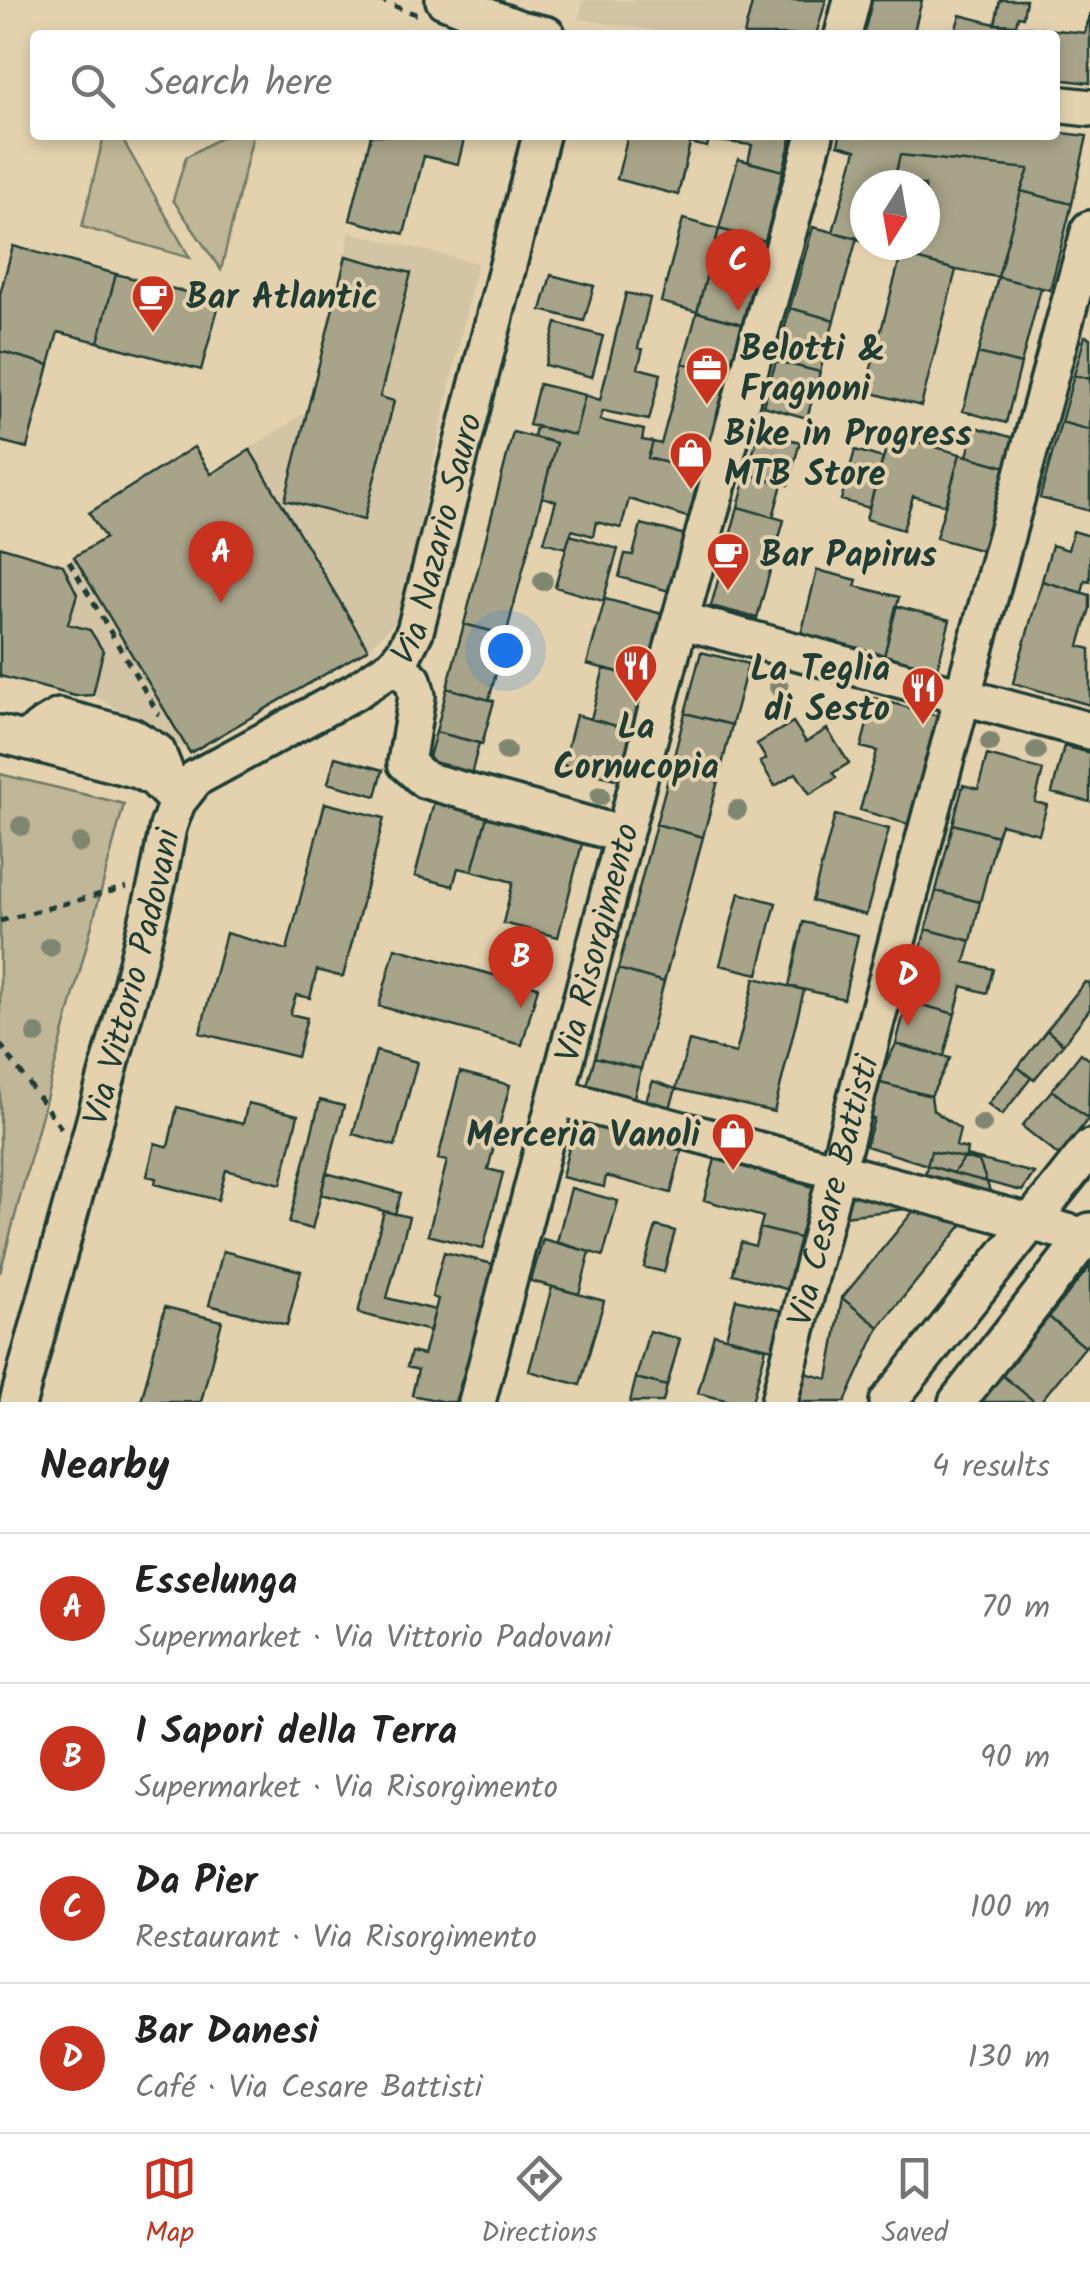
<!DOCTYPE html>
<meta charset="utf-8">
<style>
body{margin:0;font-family:Kalam,sans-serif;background:#f2f2f2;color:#222}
.compass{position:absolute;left:850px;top:170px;width:90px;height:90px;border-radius:50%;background:#fff;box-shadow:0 5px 15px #0003;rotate:191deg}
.you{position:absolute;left:505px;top:650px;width:35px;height:35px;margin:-25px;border:8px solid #fff;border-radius:50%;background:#1a73e8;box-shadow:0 0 0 15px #1a73e833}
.badge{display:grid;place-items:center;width:65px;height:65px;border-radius:50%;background:#c8321e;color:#fff;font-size:32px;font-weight:700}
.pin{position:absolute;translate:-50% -82px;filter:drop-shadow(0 2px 5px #0008)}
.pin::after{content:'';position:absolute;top:52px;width:35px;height:30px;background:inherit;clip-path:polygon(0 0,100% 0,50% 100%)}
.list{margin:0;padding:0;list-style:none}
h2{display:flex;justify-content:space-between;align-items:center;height:130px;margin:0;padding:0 40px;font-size:42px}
h2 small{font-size:32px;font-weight:400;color:#767676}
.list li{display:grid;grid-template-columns:65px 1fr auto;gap:30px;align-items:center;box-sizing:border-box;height:150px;padding:0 40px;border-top:2px solid #e0e0e0}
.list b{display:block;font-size:38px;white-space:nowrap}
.list p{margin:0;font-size:32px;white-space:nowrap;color:#767676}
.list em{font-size:32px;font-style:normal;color:#767676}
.icon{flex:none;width:55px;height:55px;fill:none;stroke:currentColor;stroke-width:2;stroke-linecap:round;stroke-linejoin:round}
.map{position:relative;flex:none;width:1090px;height:1402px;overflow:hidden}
.search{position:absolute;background:#fff;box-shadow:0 5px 15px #0003;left:30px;right:30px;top:30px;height:110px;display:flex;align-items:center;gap:25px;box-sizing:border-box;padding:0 35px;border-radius:10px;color:#767676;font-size:38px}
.sheet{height:730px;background:#fff}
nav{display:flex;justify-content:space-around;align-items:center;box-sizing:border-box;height:140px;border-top:2px solid #e0e0e0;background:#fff;font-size:28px;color:#767676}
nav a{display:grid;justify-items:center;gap:5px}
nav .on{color:#c8321e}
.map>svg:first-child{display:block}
.built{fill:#d2c4a4}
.green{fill:#c0b798;stroke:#707a66;stroke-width:2.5}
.building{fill:#a8a489;stroke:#1f3d34;stroke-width:2.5}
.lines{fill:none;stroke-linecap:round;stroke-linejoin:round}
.minor-casing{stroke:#1f3d34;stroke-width:42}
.path{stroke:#1f3d34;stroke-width:5;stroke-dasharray:8 8;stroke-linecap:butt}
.minor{stroke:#e4d2af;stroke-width:35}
.tree{fill:#808771}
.labels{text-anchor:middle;stroke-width:8;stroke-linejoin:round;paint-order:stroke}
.poi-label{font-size:35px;font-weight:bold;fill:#1f3d34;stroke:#e4d2af;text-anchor:start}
.street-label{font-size:35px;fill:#1f3d34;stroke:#e4d2af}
</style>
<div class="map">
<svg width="1090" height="1402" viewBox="0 0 1090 1402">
<rect width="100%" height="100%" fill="#e4d2af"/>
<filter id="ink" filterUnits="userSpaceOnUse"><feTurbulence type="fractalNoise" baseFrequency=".01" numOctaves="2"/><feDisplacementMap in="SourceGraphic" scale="20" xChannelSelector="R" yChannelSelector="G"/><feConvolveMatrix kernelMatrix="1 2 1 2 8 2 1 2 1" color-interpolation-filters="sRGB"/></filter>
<g filter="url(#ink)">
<path class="built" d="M 578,0 L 826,0 L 816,35 L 686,35 L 578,19 L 583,2 Z
M 349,232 L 477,263 L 399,618 L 368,649 L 190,753 L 93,695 L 75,696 L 0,676 L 0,548 L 2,547 L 63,565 L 105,538 L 89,513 L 194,447 L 212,474 L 307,411 L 346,256 Z"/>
<path class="green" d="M 104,135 L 120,135 L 190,258 L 82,227 Z
M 225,135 L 253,135 L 221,270 L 173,200 L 186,157 Z
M 0,774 L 124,804 L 0,1273 Z"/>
<path class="building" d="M 753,0 L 826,0 L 816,35 L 744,35 Z
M 870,0 L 922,0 L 913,35 L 860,35 Z
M 1000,0 L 1026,0 L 1023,17 L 1018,16 L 1016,25 L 995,24 Z
M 1090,13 L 1090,83 L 1055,79 L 1055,35 L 954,35 L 960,15 L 995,24 L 1085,33 Z
M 1055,132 L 1087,136 L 1072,204 L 1021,191 L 1029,169 L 900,155 L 893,185 L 865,185 L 865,241 L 833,232 L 856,150 L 838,145 L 840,135 L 1055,135 Z
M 371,135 L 465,135 L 458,164 L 424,156 L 404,234 L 350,220 Z
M 628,135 L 692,135 L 678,195 L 617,179 Z
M 692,135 L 792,135 L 783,171 L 748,162 L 752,145 L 709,140 L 707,147 L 690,143 Z
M 900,155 L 1029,169 L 1021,191 L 998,277 L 956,270 L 901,255 L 879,245 L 925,245 L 925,185 L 893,185 Z
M 738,159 L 783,171 L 765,241 L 719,229 Z
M 1021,191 L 1072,204 L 1050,290 L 998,277 Z
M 683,219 L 719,229 L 697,312 L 661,302 Z
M 813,227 L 857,238 L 834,320 L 790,308 Z
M 719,229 L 765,241 L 742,324 L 697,312 Z
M 13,246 L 116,274 L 98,342 L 58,332 L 49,365 L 0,351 L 0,294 Z
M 901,255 L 956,270 L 921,406 L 865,391 Z
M 346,256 L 411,273 L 380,397 L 394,401 L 364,520 L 285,500 Z
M 116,274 L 220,301 L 201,370 L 98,342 Z
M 551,275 L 594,286 L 584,321 L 541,310 Z
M 998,277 L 1041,288 L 1021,364 L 978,353 Z
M 626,293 L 650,298 L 638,348 L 643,349 L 638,368 L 661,374 L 649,420 L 603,411 L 600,420 L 644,430 L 642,440 L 653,442 L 648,458 L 703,472 L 693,519 L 629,499 L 621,528 L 596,522 L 593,536 L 572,530 L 566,548 L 544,542 L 556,501 L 542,497 L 556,443 L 534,437 L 536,426 L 575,435 L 585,395 L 600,400 Z
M 790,308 L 834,320 L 820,372 L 776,361 Z
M 697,312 L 742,324 L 729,375 L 683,363 Z
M 556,323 L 603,336 L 592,377 L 545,365 Z
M 1085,336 L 1090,338 L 1090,379 L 1074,375 Z
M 0,351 L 49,365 L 27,448 L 0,441 Z
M 978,353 L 1021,364 L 1006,423 L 963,411 Z
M 776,361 L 820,372 L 807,418 L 763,406 Z
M 683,363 L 729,375 L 703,472 L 648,458 L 653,442 L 661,444 Z
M 1074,375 L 1090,379 L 1090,430 L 1061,422 Z
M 539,384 L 585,395 L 575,435 L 529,425 Z
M 1061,422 L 1090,430 L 1090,511 L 1040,498 Z
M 975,427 L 1018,439 L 1010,468 L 967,456 Z
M 759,431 L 800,442 L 788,485 L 747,474 Z
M 513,432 L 556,443 L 506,635 L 464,624 Z
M 890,434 L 960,454 L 946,505 L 913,496 L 903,530 L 866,519 Z
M 194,447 L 211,474 L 250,450 L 368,649 L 190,753 L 74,557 L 105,538 L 89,513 Z
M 855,450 L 883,458 L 869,508 L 841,500 Z
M 960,454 L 1010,468 L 987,552 L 936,538 Z
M 747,474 L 782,484 L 773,517 L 738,507 Z
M 738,507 L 784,520 L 757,618 L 711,606 Z
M 641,524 L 686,535 L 669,591 L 619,577 L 625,554 L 633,555 Z
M 1073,531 L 1090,536 L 1090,581 L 1085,580 L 1082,593 L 1042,581 L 1052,545 L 1068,550 Z
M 570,535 L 618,549 L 603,601 L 555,587 Z
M 2,547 L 63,565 L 77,594 L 68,624 L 90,630 L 103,651 L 93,695 L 75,696 L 0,676 L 0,548 Z
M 817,570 L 857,580 L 855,586 L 899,597 L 884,656 L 801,635 Z
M 1042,581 L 1090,595 L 1090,608 L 1079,646 L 1090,649 L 1090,705 L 1013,683 Z
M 605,599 L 666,615 L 648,680 L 587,664 Z
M 896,606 L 950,620 L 937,669 L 884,656 Z
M 464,624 L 506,635 L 489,700 L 447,688 Z
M 701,652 L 748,664 L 732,725 L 685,713 Z
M 604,668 L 648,680 L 635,731 L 591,719 Z
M 447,688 L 494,701 L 482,744 L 436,732 Z
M 874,698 L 938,716 L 908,824 L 860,810 L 877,751 L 861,747 Z
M 685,713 L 732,725 L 719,777 L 672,764 Z
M 576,715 L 635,731 L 622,781 L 563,765 Z
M 793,722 L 806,742 L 827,729 L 849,763 L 833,773 L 836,778 L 810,794 L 796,773 L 775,786 L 760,762 L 766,759 L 757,744 Z
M 436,732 L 479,743 L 471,775 L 427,764 Z
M 1064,746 L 1090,753 L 1090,802 L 1052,793 Z
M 987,755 L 1043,770 L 1035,802 L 1047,805 L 1039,834 L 1001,824 L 997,836 L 953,824 L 963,785 L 978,789 Z
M 335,757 L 383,770 L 376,796 L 328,783 Z
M 672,764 L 719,777 L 703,837 L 656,824 Z
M 434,802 L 487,816 L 472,871 L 458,868 L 453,886 L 415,876 Z
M 325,803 L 384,818 L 343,977 L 317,970 L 310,998 L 296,995 L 290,1014 L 307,1018 L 297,1057 L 200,1033 L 226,933 L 287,950 Z
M 835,815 L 889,829 L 866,915 L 812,901 Z
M 487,816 L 583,840 L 558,937 L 503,923 L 513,882 L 472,871 Z
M 656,824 L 703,837 L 664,982 L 618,969 Z
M 953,824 L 997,836 L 980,902 L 936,891 Z
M 936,891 L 980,902 L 971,941 L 926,929 Z
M 739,893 L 776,903 L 758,974 L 720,965 Z
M 803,922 L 858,935 L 844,999 L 789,986 Z
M 926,929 L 971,941 L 965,962 L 993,969 L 987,993 L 962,986 L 955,1014 L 907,1001 Z
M 395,948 L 538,987 L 522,1045 L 379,1006 Z
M 618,969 L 664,982 L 641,1069 L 595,1057 Z
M 755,978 L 804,990 L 774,1112 L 676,1089 L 689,1041 L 736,1053 Z
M 1085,982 L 1090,983 L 1090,1009 L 1063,1044 L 1047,1030 Z
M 907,1001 L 955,1014 L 944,1056 L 896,1044 Z
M 1047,1030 L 1063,1044 L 1034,1080 L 1018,1067 Z
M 896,1044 L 950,1058 L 931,1096 L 877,1082 Z
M 376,1051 L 417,1062 L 395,1146 L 353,1134 Z
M 1081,1053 L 1090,1060 L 1088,1119 L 1052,1090 Z
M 595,1057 L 641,1069 L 633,1101 L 586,1089 Z
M 1018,1067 L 1031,1078 L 1002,1115 L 988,1104 Z
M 460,1072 L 510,1085 L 488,1169 L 503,1173 L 483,1249 L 428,1235 L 447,1161 L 438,1159 Z
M 653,1081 L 676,1089 L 669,1111 L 645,1103 Z
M 877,1082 L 931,1096 L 933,1110 L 960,1129 L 956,1146 L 967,1149 L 966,1156 L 953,1173 L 866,1146 L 874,1119 L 868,1118 Z
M 1052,1090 L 1088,1119 L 1059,1156 L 1022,1126 Z
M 320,1100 L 344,1106 L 312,1229 L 289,1223 Z
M 248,1103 L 298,1115 L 281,1184 L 226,1170 L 218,1200 L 155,1184 L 156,1178 L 147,1176 L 155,1143 L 168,1147 L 177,1107 L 243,1124 Z
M 575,1122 L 682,1149 L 671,1193 L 606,1176 L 604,1187 L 562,1177 Z
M 931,1151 L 979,1161 L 990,1191 L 879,1327 L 842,1298 L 916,1208 Z
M 966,1156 L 1034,1173 L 1022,1191 L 953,1173 Z
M 715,1159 L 817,1188 L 803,1239 L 760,1228 L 763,1217 L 704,1200 Z
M 855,1168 L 916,1208 L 843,1216 Z
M 326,1173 L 401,1193 L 395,1214 L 321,1194 Z
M 571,1188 L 618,1201 L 603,1256 L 557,1242 Z
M 384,1211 L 409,1217 L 387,1298 L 435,1310 L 430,1331 L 358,1313 Z
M 656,1226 L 675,1231 L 664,1272 L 644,1267 Z
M 760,1228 L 803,1239 L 789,1290 L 733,1274 L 741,1242 L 755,1246 Z
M 543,1239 L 590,1252 L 579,1294 L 531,1281 Z
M 223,1251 L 301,1271 L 287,1325 L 209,1305 Z
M 444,1252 L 493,1264 L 473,1344 L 455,1402 L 445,1402 L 412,1395 L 418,1370 L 407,1367 L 411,1352 L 423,1355 L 438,1299 L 432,1297 Z
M 1090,1266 L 1090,1342 L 1085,1347 L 1049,1317 Z
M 552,1287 L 604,1301 L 580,1385 L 529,1371 Z
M 842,1298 L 879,1327 L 845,1402 L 794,1402 L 801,1372 L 828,1379 Z
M 736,1299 L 786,1312 L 776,1350 L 726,1337 Z
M 165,1307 L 222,1321 L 201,1402 L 141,1402 Z
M 1049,1317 L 1085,1347 L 1040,1402 L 1035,1402 L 1002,1375 Z
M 649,1331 L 680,1339 L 667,1386 L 636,1378 Z
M 714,1334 L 766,1348 L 752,1402 L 733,1402 L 698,1393 Z
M 1002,1375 L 1035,1402 L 980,1402 Z
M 636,1378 L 667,1386 L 663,1402 L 630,1402 Z"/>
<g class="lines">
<g class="minor-casing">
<g id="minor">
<path d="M 444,0 L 520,29 L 547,35"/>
<path d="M 843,35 L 852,0"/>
<path d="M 1055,104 L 1090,108"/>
<path d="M 680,620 L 1090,731"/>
<path d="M 394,665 L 413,680 L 417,696 L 406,763 L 425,780 L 624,835"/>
<path d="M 0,734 L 138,770 L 154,778 L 173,797"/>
<path d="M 27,741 L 39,729 L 59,717 L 131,736 L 157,752 L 177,802"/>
<path d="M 557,1097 L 1090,1238"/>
<path id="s1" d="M 18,1402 L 129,995 L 158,879 L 168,827 L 177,802 L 196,778 L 356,691 L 394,665 L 404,653 L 415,631 L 541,135"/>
<path id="s2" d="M 477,1402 L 680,620 L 815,135"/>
<path id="s3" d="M 779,1402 C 876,1009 983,619 1090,229"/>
<path d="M 888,1402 L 1090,1148"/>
<path d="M 957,1402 L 1090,1231"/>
</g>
</g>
<path class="path" d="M 379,0 L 418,15
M 69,561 L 159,715
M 0,921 L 127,887
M 0,1044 L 61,1128"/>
<use href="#minor" class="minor"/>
</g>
<g class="tree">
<circle cx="543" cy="581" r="10"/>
<circle cx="779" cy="687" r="10"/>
<circle cx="990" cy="742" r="10"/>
<circle cx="506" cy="751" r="10"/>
<circle cx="1036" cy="751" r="10"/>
<circle cx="600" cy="796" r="10"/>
<circle cx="737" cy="810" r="10"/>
<circle cx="21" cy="826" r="10"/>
<circle cx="80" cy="843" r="10"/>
<circle cx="50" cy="947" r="10"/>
<circle cx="36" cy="1034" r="10"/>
<circle cx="982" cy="1124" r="10"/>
</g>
</g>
<defs>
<g id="cafe-pin" transform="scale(2.25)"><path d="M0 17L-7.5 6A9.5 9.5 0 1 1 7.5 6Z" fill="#c8321e" stroke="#e4d2af"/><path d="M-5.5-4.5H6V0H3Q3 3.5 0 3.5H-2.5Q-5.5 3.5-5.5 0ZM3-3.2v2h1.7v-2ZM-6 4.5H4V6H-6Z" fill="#fff"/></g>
<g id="office-pin" transform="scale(2.25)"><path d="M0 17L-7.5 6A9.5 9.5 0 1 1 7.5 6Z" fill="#c8321e" stroke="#e4d2af"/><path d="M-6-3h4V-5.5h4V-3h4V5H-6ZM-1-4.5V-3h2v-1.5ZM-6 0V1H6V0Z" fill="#fff"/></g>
<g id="shop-pin" transform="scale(2.25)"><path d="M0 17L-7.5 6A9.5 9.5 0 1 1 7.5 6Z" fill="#c8321e" stroke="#e4d2af"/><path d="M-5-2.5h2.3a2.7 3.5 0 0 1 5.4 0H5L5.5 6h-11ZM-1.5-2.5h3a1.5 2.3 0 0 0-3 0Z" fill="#fff"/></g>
<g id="restaurant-pin" transform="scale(2.25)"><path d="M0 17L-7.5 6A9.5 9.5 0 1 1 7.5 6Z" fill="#c8321e" stroke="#e4d2af"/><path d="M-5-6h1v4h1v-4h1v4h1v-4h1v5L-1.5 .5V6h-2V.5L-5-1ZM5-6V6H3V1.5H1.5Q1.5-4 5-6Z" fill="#fff"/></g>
</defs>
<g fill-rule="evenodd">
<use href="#cafe-pin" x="153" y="296"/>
<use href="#office-pin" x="707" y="368"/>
<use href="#shop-pin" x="691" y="453"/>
<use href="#cafe-pin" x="728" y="554"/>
<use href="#restaurant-pin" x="636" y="666"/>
<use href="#restaurant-pin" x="923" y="688"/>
<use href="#shop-pin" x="733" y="1134"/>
</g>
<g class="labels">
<g class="poi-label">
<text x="186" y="308">Bar Atlantic</text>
<text x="740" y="360">Belotti &amp;<tspan x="740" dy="40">Fragnoni</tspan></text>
<text x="724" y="445">Bike in Progress<tspan x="724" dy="40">MTB Store</tspan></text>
<text x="760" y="566">Bar Papirus</text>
<text x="890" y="680" text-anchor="end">La Teglia<tspan x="890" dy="40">di Sesto</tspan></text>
<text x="636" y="738" text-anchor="middle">La<tspan x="636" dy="40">Cornucopia</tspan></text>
<text x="700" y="1146" text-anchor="end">Merceria Vanoli</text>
</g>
<g class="street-label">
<text dy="12" stroke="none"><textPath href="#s1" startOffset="1015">Via Nazario Sauro</textPath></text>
<text dy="12" stroke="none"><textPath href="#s2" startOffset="475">Via Risorgimento</textPath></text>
<text dy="12" stroke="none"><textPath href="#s1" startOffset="440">Via Vittorio Padovani</textPath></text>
<text dy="12" stroke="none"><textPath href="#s3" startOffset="218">Via Cesare Battisti</textPath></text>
</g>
</g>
</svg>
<svg class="compass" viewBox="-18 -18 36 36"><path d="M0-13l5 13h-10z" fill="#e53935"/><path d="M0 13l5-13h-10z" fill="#767676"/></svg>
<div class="you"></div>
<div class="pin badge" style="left:221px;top:603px">A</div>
<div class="pin badge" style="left:521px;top:1008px">B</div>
<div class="pin badge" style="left:738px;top:311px">C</div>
<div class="pin badge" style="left:908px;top:1026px">D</div>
<div class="search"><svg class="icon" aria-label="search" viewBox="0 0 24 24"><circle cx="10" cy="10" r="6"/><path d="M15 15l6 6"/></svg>Search here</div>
</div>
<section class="sheet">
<h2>Nearby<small>4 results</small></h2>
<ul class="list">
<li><span class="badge">A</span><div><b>Esselunga</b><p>Supermarket · Via Vittorio Padovani</p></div><em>70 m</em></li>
<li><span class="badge">B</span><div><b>I Sapori della Terra</b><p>Supermarket · Via Risorgimento</p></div><em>90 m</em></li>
<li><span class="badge">C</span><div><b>Da Pier</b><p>Restaurant · Via Risorgimento</p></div><em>100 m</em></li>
<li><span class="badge">D</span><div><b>Bar Danesi</b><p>Café · Via Cesare Battisti</p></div><em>130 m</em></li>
</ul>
</section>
<nav>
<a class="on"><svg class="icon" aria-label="map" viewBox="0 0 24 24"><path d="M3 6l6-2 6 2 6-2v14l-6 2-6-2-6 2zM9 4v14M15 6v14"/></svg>Map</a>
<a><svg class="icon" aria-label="directions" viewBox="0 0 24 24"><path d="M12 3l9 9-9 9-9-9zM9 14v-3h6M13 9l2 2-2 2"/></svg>Directions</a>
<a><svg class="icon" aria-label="saved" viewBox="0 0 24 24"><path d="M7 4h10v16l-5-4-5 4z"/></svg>Saved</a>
</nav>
